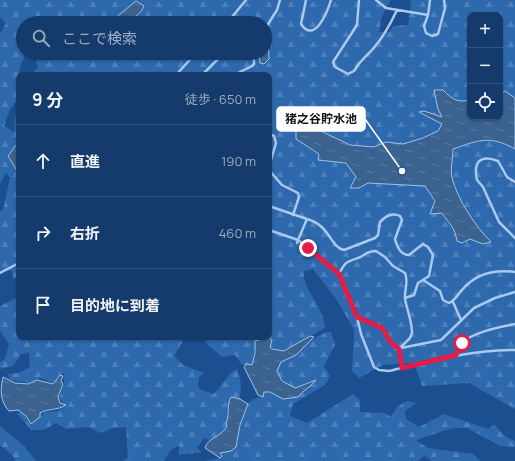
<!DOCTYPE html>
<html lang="ja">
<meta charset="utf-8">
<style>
body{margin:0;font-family:Manrope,"Noto Sans JP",sans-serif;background:#1d4271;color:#f1f3f6}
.controls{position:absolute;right:12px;top:12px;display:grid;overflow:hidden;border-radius:8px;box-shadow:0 1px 3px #0004}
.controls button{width:36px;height:36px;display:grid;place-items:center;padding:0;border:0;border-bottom:1px solid #33557e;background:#143b6b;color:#f1f3f6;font:20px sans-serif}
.stop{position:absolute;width:12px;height:12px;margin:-9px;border:3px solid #e11d48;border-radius:50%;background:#fff}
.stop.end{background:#e11d48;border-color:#fff;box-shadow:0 1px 4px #0008}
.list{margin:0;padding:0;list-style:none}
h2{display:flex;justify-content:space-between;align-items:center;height:52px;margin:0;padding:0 16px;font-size:17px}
h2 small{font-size:13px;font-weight:400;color:#9dadc1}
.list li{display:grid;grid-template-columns:26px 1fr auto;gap:12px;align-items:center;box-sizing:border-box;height:72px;padding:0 16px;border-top:1px solid #33557e}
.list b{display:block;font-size:15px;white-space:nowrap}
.list em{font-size:13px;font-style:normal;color:#9dadc1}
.icon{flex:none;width:22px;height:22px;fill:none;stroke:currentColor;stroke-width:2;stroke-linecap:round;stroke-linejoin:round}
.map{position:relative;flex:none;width:515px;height:461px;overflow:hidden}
.search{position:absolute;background:#143b6b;box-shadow:0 1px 3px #0004;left:16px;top:16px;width:256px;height:44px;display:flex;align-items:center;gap:10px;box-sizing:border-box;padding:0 14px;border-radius:22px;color:#9dadc1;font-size:15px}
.panel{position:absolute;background:#143b6b;box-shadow:0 1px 3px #0004;left:16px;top:72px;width:256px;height:268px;border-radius:8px}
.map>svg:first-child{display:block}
.forest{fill:url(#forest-firs)}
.water{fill:url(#water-ripples);stroke:#9cc4f0}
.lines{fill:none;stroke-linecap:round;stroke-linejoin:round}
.minor{stroke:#a9c9ee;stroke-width:2.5}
.route{stroke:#e11d48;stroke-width:5}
.leader{fill:none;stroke:#fff;stroke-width:1.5}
.callout-dot{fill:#fff;stroke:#1b4f8f;stroke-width:1.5}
.callout{fill:#fff;stroke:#fff;stroke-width:1.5}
.callout-label{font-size:12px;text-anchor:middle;font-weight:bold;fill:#111}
</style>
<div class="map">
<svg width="515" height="461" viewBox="0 0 515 461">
<defs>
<pattern id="forest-firs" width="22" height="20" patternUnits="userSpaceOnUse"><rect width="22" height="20" fill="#2e69ad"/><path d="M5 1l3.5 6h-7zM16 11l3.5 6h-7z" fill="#4d80b9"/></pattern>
<pattern id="water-ripples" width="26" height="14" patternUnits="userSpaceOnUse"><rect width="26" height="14" fill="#3c6290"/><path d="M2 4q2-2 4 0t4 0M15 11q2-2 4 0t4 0" fill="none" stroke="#597aa1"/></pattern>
</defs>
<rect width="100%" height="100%" fill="#1b4f8f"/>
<path class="forest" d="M 0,0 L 391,0 L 382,16 L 379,32 L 389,32 L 393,26 L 408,25 L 411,0 L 515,0 L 515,98 L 505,91 L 500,93 L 500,15 L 470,15 L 470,100 C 457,103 452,99 443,90 L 434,90 L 438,109 L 442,118 L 424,111 L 419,112 L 442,124 L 438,131 L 423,138 L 403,144 L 386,142 L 374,147 L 350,145 L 321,131 L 296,139 L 319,154 L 318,160 L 346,163 L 356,177 L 351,188 L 359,188 L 368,183 L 425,186 L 449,224 L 455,229 L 457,241 L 470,239 L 483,244 L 490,242 C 476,227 457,198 452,177 C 450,169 453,158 453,149 C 480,141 488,134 515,149 L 515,409 L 469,383 L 422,386 L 416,368 L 409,363 L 383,365 L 359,378 L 352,371 L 354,330 L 337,300 L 313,269 L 304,271 C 302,291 325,307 325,328 L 284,351 L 278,351 L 270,347 L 272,340 L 269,337 L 269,75 L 30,75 L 38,68 L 36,61 L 40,53 L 265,53 L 265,23 L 126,23 L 142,11 L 136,1 L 109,23 L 23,23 L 23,53 L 26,53 L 21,64 L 17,83 L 19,84 L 19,99 L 10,109 L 4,126 L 14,132 L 15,117 L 19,111 L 19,141 L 8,156 L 19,174 L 19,278 L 13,279 L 12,271 L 0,270 L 0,212 L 3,210 L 10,178 L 6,173 L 0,184 L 0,34 L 6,23 L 0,17 Z
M 19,297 L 19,337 L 91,337 L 93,340 L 103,337 L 185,337 L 174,356 L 183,365 L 204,373 L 199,377 L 198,386 L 201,390 L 213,394 C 222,387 227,373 237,369 L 241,384 L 240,399 L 231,397 C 219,417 241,427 209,440 L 204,438 L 197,448 L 202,452 L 179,455 L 179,445 L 170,451 L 164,461 L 123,461 L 128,458 L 126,427 L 113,428 L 101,433 L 88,427 L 66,429 L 56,423 L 44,430 L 31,430 L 17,413 L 23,413 L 31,425 L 45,412 L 57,411 L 66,406 L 59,398 L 64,384 L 64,373 L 59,375 L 53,383 L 40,378 L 29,383 L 10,380 L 8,374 L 18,373 L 30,367 L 29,353 L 21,354 L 13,366 L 0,369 L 0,362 L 5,359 L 9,344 L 0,331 L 0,306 Z
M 327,332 L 331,332 L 335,345 L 324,366 L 330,376 L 325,385 L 293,404 L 290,416 L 307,423 L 353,394 L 360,400 L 360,412 L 385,413 L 391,417 L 397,407 L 407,401 L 416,403 L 405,411 L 406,419 L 419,427 L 444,414 L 488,429 L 494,424 L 506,437 L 515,441 L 515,447 L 500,446 L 467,428 L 453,428 L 416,440 L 428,448 L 473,454 L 480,461 L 432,461 L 424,456 L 417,461 L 205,461 L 220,458 L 222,456 L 220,453 L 228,450 L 238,442 C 238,432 242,412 248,404 C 250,399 258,398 263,397 L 264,392 L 270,392 L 283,399 L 298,397 L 303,391 L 314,383 L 310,381 L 295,388 C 283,383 267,369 286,359 C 289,357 294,356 297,353 C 307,344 314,337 327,332 Z
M 203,337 L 264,337 C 262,339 260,339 258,341 C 252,347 255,357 252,365 L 242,365 L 235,355 L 222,357 L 208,345 Z
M 0,426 L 24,446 L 36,461 L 16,461 L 12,455 L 0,445 Z"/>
<path class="water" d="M 136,1 L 144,6 C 138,20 123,23 109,23 Z
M 268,35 L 269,59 L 264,64 L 260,63 L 259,53 L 265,53 L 265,41 Z
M 434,90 L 443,90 C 452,99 457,103 470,100 L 470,117 L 500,117 L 500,93 L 505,91 L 515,98 L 515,149 C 490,135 479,140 453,149 C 453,158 450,169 452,178 C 458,200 475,226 491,242 L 483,244 L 470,239 L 462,243 L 457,241 C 455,227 449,224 442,213 L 430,214 L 435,201 L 425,186 L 368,183 L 359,188 L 350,188 L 356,177 L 346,163 L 318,160 L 319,154 L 296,139 L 296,124 L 321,131 L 350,145 L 374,147 L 386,142 L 403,144 L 423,138 L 438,131 L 442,124 L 419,112 L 424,111 L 442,117 L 438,109 Z
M 19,141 L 19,174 L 8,156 Z
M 310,336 L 314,337 L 296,355 L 281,362 L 277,371 L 282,381 L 295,388 L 316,380 C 311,387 303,390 298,397 L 283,399 L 270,392 L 264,392 L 263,397 L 258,395 L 244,367 L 246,364 L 252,365 L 255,353 L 255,341 L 269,337 L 272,340 L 270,347 L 272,349 L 284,351 Z
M 60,375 L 63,376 L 61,381 L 63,384 L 58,397 L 60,403 L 66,405 C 56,411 49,408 40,413 L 40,417 L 31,424 L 26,416 L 18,410 L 9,411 C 0,401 0,391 3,377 L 15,383 L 28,384 L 37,380 L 53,384 Z
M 231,397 L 240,399 L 248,404 L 240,425 L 236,447 L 231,451 L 220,453 L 222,456 L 220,458 L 205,448 C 208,437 222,437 227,426 L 226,423 C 230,415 226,406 231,397 Z"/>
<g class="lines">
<path class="minor" d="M 306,0 L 301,24 C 315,45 328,10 331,0
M 359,0 L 357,25 L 333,62 L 335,67 L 348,74 L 354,71 C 361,59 364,59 372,50 C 383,38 390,25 397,10
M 376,0 L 386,8 L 428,15
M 430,0 L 428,15 L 424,26 L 426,33 L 432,36 L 438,34 L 445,8 L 444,0
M 227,23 L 246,0
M 265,29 L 277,10 L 280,0
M 248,53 L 254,59
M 176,75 L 196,53
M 202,75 L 224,53
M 234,75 L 252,66 L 254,64 L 254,53
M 269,134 L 274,136 L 276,143 L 269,167
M 269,170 L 282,185 L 298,193 L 299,197 L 293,215
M 515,182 L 507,177 L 498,161 C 480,154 473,162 477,180 L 483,187 L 499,222 L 515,238
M 269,206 L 307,219
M 269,230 L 298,240 L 297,243
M 0,273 L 19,263
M 339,274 C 345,262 346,262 358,258 C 366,255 366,251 376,251 L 385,257 L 393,266 L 405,273 C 409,282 404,290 405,299 C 407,310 412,321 412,333 L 410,338 L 399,349
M 423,280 L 440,291 L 443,300 L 449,303 C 455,301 458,294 462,290 C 476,273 494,269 515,272
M 405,298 L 414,295 L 418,283 L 429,276 L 433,255 L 428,247 L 423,244 L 409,255 C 400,255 397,246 395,239 L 402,220 L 400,216 C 392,212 386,216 380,222 L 378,235 L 375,238 L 344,250 C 330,247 330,225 307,219 L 298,240 L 339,274 L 357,317 L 361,334 L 374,367 L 379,370 L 389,371 C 432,361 470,350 515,350
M 453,302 L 461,320
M 357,317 L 382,328 L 396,349 L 441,340 L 474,308 L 495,298 L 515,292
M 399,349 L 402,368
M 456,354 C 458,351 460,346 462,343 C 473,332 500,327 515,324"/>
</g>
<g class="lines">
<path class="route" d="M 308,248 L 339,274 L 357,317 L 382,328 L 392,344 L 399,349 L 402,368 L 456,355 L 462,343"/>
</g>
<path class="leader" d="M402 171L365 119"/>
<circle class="callout-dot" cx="402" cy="171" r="4"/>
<rect class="callout" x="277" y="107" width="88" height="24" rx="4"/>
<g class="callout-label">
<text x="321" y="123">猪之谷貯水池</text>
</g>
</svg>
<div class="controls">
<button>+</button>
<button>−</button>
<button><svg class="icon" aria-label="locate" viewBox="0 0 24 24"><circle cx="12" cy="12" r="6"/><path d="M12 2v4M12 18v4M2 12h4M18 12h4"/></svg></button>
</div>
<div class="stop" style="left:462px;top:343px"></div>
<div class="stop end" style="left:308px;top:248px"></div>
<div class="search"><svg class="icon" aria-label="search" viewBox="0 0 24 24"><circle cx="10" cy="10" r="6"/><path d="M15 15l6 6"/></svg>ここで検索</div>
<section class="panel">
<h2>9 分<small>徒歩 · 650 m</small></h2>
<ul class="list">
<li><svg class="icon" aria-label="ahead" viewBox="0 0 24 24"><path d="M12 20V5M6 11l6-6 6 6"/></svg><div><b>直進</b></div><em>190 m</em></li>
<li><svg class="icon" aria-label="right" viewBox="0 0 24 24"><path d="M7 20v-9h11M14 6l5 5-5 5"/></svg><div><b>右折</b></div><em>460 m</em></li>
<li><svg class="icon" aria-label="arrive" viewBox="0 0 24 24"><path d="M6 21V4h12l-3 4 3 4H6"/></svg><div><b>目的地に到着</b></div></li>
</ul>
</section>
</div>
